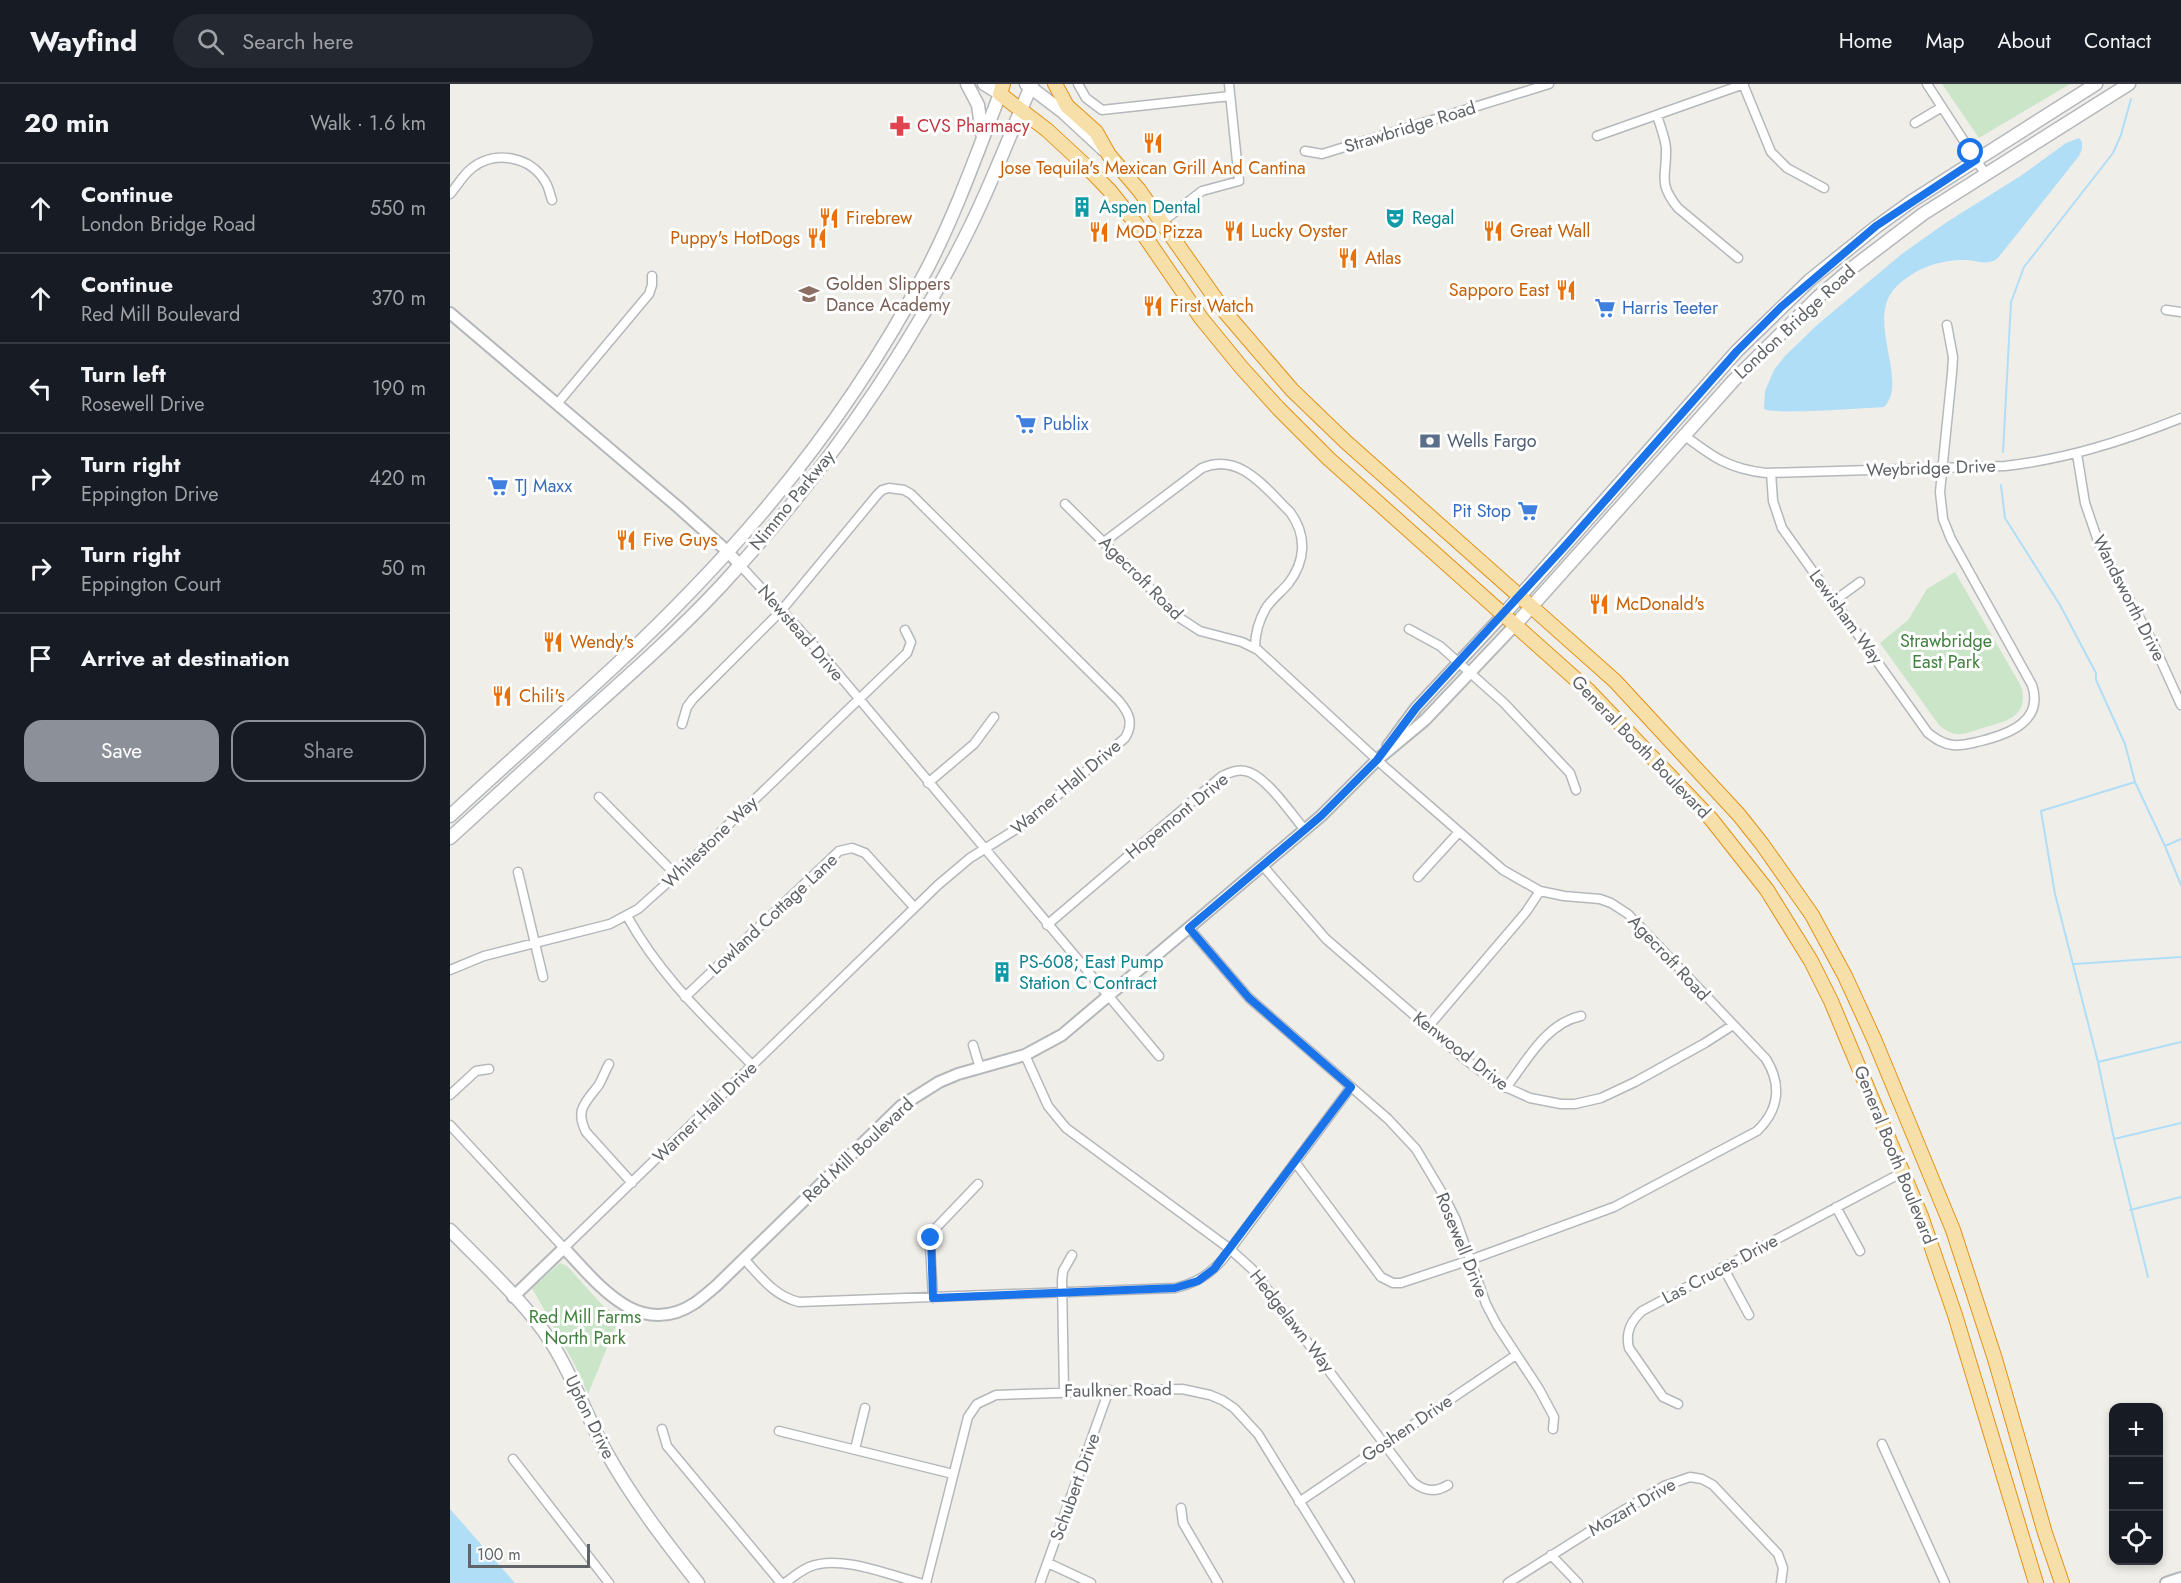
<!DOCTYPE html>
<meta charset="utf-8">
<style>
body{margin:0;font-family:Jost,sans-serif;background:#242831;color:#f1f3f6}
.controls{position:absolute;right:18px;bottom:18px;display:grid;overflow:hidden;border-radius:12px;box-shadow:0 3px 9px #0003}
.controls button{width:54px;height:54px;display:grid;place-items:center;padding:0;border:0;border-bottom:2px solid #363941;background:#171b24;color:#f1f3f6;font:30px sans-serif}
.scale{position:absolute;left:18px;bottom:15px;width:122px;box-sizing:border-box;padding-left:6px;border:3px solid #606367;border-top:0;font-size:16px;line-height:21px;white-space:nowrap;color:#606367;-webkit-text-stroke:4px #fff;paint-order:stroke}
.stop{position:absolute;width:18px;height:18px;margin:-14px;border:4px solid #1a73e8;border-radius:50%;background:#fff}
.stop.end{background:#1a73e8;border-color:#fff;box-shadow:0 2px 6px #0008}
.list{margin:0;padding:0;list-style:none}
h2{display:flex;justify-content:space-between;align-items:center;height:78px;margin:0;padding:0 24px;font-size:26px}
h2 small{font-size:20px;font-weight:400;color:#9ea1a6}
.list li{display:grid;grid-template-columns:39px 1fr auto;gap:18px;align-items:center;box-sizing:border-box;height:90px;padding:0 24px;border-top:2px solid #363941}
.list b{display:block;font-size:22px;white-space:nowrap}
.list p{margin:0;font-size:20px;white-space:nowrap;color:#9ea1a6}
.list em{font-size:20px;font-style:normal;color:#9ea1a6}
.actions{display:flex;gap:12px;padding:18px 24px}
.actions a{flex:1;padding:14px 0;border:2px solid #8c9099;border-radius:18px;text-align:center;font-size:21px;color:#8c9099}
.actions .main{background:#8c9099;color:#fff}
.icon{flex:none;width:33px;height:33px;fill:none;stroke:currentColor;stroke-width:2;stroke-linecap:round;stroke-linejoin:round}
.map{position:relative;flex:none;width:1731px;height:1499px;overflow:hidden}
header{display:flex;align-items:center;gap:36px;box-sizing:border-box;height:84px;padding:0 30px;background:#171b24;border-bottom:2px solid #363941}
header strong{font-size:28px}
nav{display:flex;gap:33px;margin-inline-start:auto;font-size:21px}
.search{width:420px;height:54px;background:#242831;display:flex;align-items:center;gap:15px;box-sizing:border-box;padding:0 21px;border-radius:33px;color:#9ea1a6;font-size:22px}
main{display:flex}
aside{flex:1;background:#171b24}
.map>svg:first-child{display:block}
.green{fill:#cae5c8}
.water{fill:#b1def7}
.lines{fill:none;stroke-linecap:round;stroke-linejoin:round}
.stream{stroke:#b1def7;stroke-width:2}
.minor-casing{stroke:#b5b8bb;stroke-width:11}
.tertiary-casing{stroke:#b5b8bb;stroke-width:14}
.secondary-casing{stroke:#b4b7bb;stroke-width:15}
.trunk-casing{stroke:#e29217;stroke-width:16}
.minor{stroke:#fff;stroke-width:8}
.tertiary{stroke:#fff;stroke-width:10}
.secondary{stroke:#fff;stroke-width:12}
.trunk{stroke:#f6dfa9;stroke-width:14}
.route{stroke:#1a73e8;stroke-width:8}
.labels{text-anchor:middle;stroke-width:6;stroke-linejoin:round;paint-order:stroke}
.health-label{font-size:18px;fill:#be3a42;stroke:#fff;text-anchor:start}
.street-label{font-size:18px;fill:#606367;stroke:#fff}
.food-label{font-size:18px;fill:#c56008;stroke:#fff;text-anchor:start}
.culture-label{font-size:18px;fill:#0d838f;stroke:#fff;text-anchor:start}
.education-label{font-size:18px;fill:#785e54;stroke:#fff;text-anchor:start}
.shop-label{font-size:18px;fill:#366cbe;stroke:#fff;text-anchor:start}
.service-label{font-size:18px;fill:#4e5e75;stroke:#fff;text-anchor:start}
.park-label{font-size:18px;fill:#40803e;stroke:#fff}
</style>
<header>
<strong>Wayfind</strong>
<div class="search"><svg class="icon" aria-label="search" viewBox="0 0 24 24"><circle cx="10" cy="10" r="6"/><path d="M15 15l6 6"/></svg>Search here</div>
<nav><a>Home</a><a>Map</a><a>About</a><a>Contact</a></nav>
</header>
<main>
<aside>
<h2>20 min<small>Walk · 1.6 km</small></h2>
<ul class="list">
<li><svg class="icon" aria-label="ahead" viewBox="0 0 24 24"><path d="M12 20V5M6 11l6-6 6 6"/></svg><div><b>Continue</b><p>London Bridge Road</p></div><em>550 m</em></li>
<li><svg class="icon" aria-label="ahead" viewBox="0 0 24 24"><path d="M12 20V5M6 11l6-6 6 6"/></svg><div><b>Continue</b><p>Red Mill Boulevard</p></div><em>370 m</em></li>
<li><svg class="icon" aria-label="left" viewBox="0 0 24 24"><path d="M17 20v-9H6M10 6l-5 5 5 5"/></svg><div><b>Turn left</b><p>Rosewell Drive</p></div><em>190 m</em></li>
<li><svg class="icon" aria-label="right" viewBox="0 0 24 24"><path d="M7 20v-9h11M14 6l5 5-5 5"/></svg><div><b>Turn right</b><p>Eppington Drive</p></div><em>420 m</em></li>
<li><svg class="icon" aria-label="right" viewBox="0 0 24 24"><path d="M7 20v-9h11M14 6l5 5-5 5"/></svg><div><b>Turn right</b><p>Eppington Court</p></div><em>50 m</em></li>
<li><svg class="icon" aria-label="arrive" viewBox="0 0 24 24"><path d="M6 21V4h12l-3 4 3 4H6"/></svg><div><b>Arrive at destination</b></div></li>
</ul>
<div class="actions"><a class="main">Save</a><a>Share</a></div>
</aside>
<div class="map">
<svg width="1731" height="1499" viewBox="0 0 1731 1499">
<rect width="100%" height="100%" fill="#f0eee9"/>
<path class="green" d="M 1492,0 L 1620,0 L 1529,54 Z
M 1505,488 L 1571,602 C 1580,633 1556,637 1533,644 C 1525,646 1515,651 1506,650 C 1499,649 1494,645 1489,641 L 1430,559 L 1458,536 L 1477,505 Z
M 110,1179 L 117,1182 L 154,1223 L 170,1232 L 138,1310 L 125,1281 L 82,1204 Z"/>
<path class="water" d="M 1629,54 L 1632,58 L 1632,65 L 1629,72 L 1548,174 C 1538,182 1529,177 1517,176 C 1491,175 1465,184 1446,203 C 1414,235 1460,298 1434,323 C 1414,324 1326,331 1314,325 L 1315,307 L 1324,286 L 1335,272 L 1367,241 L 1453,169 L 1497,138 L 1572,91 L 1616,59 Z
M 0,1425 L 65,1499 L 0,1499 Z"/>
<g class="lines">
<path class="stream" d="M 1553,368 L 1561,218 L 1574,183 L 1663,69 L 1671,51 L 1681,15
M 1551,401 L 1555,434 L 1610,521 L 1646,589 L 1646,596 L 1675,660 L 1685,698 L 1715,762 L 1731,801
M 1685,698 L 1591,727 L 1605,810 L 1648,978 L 1664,1055 L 1698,1193
M 1715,762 L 1731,755
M 1624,880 L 1731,873
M 1648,978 L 1731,958
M 1664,1055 L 1731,1039
M 1680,1126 L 1731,1113"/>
<g class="minor-casing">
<path id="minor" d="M 628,0 L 636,14 L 652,26 L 780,12
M 1293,0 L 1321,68 L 1337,84 L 1374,104
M 1477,0 L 1536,91
M 1207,31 C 1210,42 1215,53 1216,64 C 1217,93 1207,98 1228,124 L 1288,174
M 1465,39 L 1492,23
M 1147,52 L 1294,0
M 855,67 L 872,70 L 1099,0
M 0,110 C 7,102 13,91 22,84 C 45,66 81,72 96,99 C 99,104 100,111 102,116
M 712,138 L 752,107 L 789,97 L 779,0
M 1716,226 L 1731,228
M 107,320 L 199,210 L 202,201 L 202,192
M 1235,352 C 1263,373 1279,385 1316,389 L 1555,382 C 1617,375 1673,357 1731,334
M 1627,370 L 1635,419 L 1648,457 L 1702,557 L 1731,621
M 1321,389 L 1323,417 L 1332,444 L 1478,649 C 1486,655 1493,660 1503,661 C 1512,662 1522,659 1531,657 C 1559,650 1594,637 1582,601 L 1501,455 L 1493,435 L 1490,408 L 1502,289 L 1503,273 L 1497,241
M 615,420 L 730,534 L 750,547 L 792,558 L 808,566 L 936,684 L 1053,786 L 1090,807 L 1114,812 L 1150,815 L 1161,819 L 1178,830 L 1316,975 C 1332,1001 1329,1026 1307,1047 L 1164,1123 L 1020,1176 L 951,1199 L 943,1199 L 931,1193 L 845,1078
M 654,458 L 752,384 C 790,368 815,404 840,428 C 857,451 856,477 838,500 C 831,508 822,515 816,524 C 809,536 805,550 805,564
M 290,481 L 369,567 L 709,972
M 1384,517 L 1410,498
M 959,545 L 990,562 L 1054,619 L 1120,689 L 1126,706
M 478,699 L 524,660 L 544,633
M 149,713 L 226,791
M 813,782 L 876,855 L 1016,976 L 1047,999 L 1080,1014 L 1111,1020 L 1125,1020 L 1151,1014 L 1185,998 L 1255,959 L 1283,941
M 68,788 L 93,893
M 968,793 L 1009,748
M 177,832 C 211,893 255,933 303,982
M 597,841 L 772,692 C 779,689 787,685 795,687 C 815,690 842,731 855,746
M 739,844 L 799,914 L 938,1035 L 966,1065 L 994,1112 L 1006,1136 L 1036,1220 L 1047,1241 L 1089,1305 L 1104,1333 L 1103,1345
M 0,886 L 34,872 L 160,840 L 188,825 L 226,791 L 457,569 L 461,558 L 455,546
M 235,913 L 389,767 L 402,764 L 415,769 L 464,823
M 978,943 L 1076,828 L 1090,807
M 523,961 L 530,984
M 575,971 L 598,1022 L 616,1044 L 780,1165 L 802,1185 L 963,1398 C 974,1407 985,1409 998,1401
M 159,980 C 155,987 152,996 148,1002 C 135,1019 125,1026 136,1048 L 182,1099
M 1056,1004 C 1076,978 1096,939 1131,932
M 0,1011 L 26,987 L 39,985
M 0,1041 L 114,1164 L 488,801 L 520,774 L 571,742 L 675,654 C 684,639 679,629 669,617 L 461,410 L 454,406 L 439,404 L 432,406 L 427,411 L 331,527 L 243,615 L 237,623 L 232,640
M 1386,1123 L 1410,1167
M 294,1175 C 310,1192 324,1212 349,1218 L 725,1204 C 746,1199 759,1191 773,1175 L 901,1003
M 1273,1183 L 1299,1231
M 483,1214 L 480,1161 L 484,1146 L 528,1100
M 614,1308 L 612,1196 L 613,1187 L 622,1171
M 1228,1320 L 1213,1313 L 1179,1264 C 1175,1248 1181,1237 1192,1227 L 1453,1088
M 212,1345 L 217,1362 L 331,1499
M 329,1347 L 503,1390
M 1432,1360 L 1495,1499
M 405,1365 L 415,1324
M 63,1375 L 159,1499
M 849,1418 L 1066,1271
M 731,1424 L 733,1439 L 768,1499
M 1101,1471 L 1128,1499
M 598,1479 L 641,1499
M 335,1499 C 343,1493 350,1487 359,1483 C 390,1470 439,1491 470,1499
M 476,1499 L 518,1333 L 527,1320 L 546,1311 L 732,1305 L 760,1311 L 772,1316 L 784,1324 L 808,1350 L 900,1499
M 590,1499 L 659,1306
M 1058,1499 L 1164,1432 L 1214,1402 L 1240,1393 L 1252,1395 L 1263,1401 L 1328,1470 L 1333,1484 L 1331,1499"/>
</g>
<g class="tertiary-casing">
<path id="tertiary" d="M 0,229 L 228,423 L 278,468 L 290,481
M 938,662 L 966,624 L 1054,530
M 63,1213 L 114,1164 C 148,1200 189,1256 245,1219 C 252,1214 259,1208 266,1202 L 451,1022 L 489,998 L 508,990 L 575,971 L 612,951 L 871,732 L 927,676 L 975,636 L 1066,540
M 1716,1499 L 1731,1494"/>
</g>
<g class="secondary-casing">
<path id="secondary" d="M 517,0 L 528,21 L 532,50
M 576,0 L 613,28 L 654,66
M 1054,530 L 1287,267 L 1360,196 L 1426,143 L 1462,117 L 1646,0
M 1066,540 L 1284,296 L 1368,213 L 1402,184 L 1473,130 L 1679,0
M 0,732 C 81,656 167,585 243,505 C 335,410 416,302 477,185 C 506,129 527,69 550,10 L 534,0
M 0,754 C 43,715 86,675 129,636 C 177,593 226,550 270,503 C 367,398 452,279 516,151 C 541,102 560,50 582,0
M 0,1146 C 33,1180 76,1219 101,1258 C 123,1292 135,1329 154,1364 C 181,1413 214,1456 248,1499"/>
</g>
<g class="trunk-casing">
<path id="trunk" d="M 553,0 L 550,10 L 597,46 L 637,83 L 660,107 L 687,141 L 751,234 L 791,283 L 828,324 L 879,375 L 1139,607 L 1261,735 L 1317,806 L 1361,877 L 1381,917 L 1471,1132 L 1505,1231 L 1586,1499
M 605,0 L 617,22 L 646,48 L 659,71 L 689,106 L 775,228 L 842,306 L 896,358 L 1165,597 L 1289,731 L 1312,760 L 1362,831 L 1395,892 L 1424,955 L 1503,1146 L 1545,1275 L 1595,1449 L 1612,1499"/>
</g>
<use href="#minor" class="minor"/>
<use href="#tertiary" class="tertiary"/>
<use href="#secondary" class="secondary"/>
<use href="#trunk" class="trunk"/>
</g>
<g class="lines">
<path class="route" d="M 481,1154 L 483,1214 L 725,1204 L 748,1197 L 764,1185 L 901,1003 L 799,914 L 739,844 L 871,732 L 927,676 L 966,624 L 1115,462 L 1287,267 L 1331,223 L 1426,142 L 1526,76 L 1521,68"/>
</g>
<defs>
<g id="pharmacy-bare" transform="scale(1.62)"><path d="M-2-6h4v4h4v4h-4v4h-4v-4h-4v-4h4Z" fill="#e0444e" stroke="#fff" stroke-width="2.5" paint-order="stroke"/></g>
<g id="restaurant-bare" transform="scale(1.62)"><path d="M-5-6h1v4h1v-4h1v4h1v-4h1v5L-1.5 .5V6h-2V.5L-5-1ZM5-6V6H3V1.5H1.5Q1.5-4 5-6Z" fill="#e8710a" stroke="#fff" stroke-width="2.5" paint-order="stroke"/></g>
<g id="building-bare" transform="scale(1.62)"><path d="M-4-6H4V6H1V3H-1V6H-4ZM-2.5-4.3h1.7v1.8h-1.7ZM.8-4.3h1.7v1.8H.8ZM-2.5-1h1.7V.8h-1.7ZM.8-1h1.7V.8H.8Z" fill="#0f9aa8" stroke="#fff" stroke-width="2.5" paint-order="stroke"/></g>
<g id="theatre-bare" transform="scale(1.62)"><path d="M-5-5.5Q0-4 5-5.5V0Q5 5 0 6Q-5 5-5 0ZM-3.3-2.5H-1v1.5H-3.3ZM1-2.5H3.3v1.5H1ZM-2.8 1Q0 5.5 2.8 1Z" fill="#0f9aa8" stroke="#fff" stroke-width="2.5" paint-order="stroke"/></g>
<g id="school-bare" transform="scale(1.62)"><path d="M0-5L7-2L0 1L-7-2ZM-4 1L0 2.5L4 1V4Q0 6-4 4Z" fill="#8d6e63" stroke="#fff" stroke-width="2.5" paint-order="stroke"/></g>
<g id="supermarket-bare" transform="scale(1.62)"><path d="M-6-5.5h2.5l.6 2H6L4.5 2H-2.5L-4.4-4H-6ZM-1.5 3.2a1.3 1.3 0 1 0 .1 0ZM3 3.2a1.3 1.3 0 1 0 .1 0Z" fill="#3f7fe0" stroke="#fff" stroke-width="2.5" paint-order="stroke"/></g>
<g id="bank-bare" transform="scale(1.62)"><path d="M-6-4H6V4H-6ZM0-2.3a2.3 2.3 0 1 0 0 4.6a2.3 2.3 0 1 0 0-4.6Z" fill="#5c6f8a" stroke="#fff" stroke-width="2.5" paint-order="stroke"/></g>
</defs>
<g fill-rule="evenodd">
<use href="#pharmacy-bare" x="450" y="42"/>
<use href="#restaurant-bare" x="703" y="59"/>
<use href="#building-bare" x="632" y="123"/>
<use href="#restaurant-bare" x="379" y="134"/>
<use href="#theatre-bare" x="945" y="134"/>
<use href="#restaurant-bare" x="784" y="147"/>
<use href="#restaurant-bare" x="1043" y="147"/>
<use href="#restaurant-bare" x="649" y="148"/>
<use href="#restaurant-bare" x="367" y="154"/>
<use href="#restaurant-bare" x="898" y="174"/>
<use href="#restaurant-bare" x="1116" y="206"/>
<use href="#school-bare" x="359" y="210"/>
<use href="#restaurant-bare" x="703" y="222"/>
<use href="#supermarket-bare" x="1155" y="224"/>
<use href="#supermarket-bare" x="576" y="340"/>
<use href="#bank-bare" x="980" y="357"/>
<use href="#supermarket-bare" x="48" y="402"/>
<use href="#supermarket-bare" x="1078" y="427"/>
<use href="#restaurant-bare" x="176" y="456"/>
<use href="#restaurant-bare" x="1149" y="520"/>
<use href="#restaurant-bare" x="103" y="558"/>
<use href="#restaurant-bare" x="52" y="612"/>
<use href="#building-bare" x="552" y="888"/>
</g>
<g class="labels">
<g class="health-label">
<text x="467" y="48">CVS Pharmacy</text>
</g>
<g class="street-label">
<text transform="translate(960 43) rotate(-17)" y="6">Strawbridge Road</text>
<text transform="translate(1345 238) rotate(-43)" y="6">London Bridge Road</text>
<text transform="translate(1481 384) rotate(-2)" y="6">Weybridge Drive</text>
<text transform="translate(342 416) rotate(-51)" y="6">Nimmo Parkway</text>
<text transform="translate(691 494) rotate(45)" y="6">Agecroft Road</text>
<text transform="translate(1679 514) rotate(63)" y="6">Wandsworth Drive</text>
<text transform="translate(1396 533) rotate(54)" y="6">Lewisham Way</text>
<text transform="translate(351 549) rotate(49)" y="6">Newstead Drive</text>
<text transform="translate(1191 663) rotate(46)" y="6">General Booth Boulevard</text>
<text transform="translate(616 703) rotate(-40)" y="6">Warner Hall Drive</text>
<text transform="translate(727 732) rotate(-39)" y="6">Hopemont Drive</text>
<text transform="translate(260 758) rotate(-44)" y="6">Whitestone Way</text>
<text transform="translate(323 830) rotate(-43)" y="6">Lowland Cottage Lane</text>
<text transform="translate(1219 874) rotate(47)" y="6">Agecroft Road</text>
<text transform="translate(1011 967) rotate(38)" y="6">Kenwood Drive</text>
<text transform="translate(255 1028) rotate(-44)" y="6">Warner Hall Drive</text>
<text transform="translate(408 1066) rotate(-43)" y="6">Red Mill Boulevard</text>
<text transform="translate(1445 1071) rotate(68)" y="6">General Booth Boulevard</text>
<text transform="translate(1012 1161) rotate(68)" y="6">Rosewell Drive</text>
<text transform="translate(1270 1185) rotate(-28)" y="6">Las Cruces Drive</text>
<text transform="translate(842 1237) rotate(52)" y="6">Hedgelawn Way</text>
<text transform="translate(668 1306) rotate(-1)" y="6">Faulkner Road</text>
<text transform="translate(140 1333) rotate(64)" y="6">Upton Drive</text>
<text transform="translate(957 1344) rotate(-34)" y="6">Goshen Drive</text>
<text transform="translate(625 1403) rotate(-70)" y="6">Schubert Drive</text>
<text transform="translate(1182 1423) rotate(-30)" y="6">Mozart Drive</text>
</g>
<g class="food-label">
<text x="703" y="90" text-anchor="middle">Jose Tequila's Mexican Grill And Cantina</text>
<text x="396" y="140">Firebrew</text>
<text x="801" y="153">Lucky Oyster</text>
<text x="1060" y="153">Great Wall</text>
<text x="666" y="154">MOD Pizza</text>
<text x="350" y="160" text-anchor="end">Puppy's HotDogs</text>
<text x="915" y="180">Atlas</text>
<text x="1099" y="212" text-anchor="end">Sapporo East</text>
<text x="720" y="228">First Watch</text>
<text x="193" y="462">Five Guys</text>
<text x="1166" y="526">McDonald's</text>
<text x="120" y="564">Wendy's</text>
<text x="69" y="618">Chili's</text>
</g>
<g class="culture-label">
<text x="649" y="129">Aspen Dental</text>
<text x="962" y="140">Regal</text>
<text x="569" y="884">PS-608; East Pump<tspan x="569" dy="21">Station C Contract</tspan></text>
</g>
<g class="education-label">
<text x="376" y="206">Golden Slippers<tspan x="376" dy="21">Dance Academy</tspan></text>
</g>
<g class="shop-label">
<text x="1172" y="230">Harris Teeter</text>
<text x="593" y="346">Publix</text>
<text x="65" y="408">TJ Maxx</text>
<text x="1061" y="433" text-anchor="end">Pit Stop</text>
</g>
<g class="service-label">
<text x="997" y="363">Wells Fargo</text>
</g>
<g class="park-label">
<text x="1496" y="563">Strawbridge<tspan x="1496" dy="21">East Park</tspan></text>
<text x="135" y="1239">Red Mill Farms<tspan x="135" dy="21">North Park</tspan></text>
</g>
</g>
</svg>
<div class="controls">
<button>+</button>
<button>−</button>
<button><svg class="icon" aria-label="locate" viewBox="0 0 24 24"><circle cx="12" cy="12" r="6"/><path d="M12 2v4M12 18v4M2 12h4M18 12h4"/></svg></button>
</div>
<div class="scale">100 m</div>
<div class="stop" style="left:1521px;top:68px"></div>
<div class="stop end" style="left:481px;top:1154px"></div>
</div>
</main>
